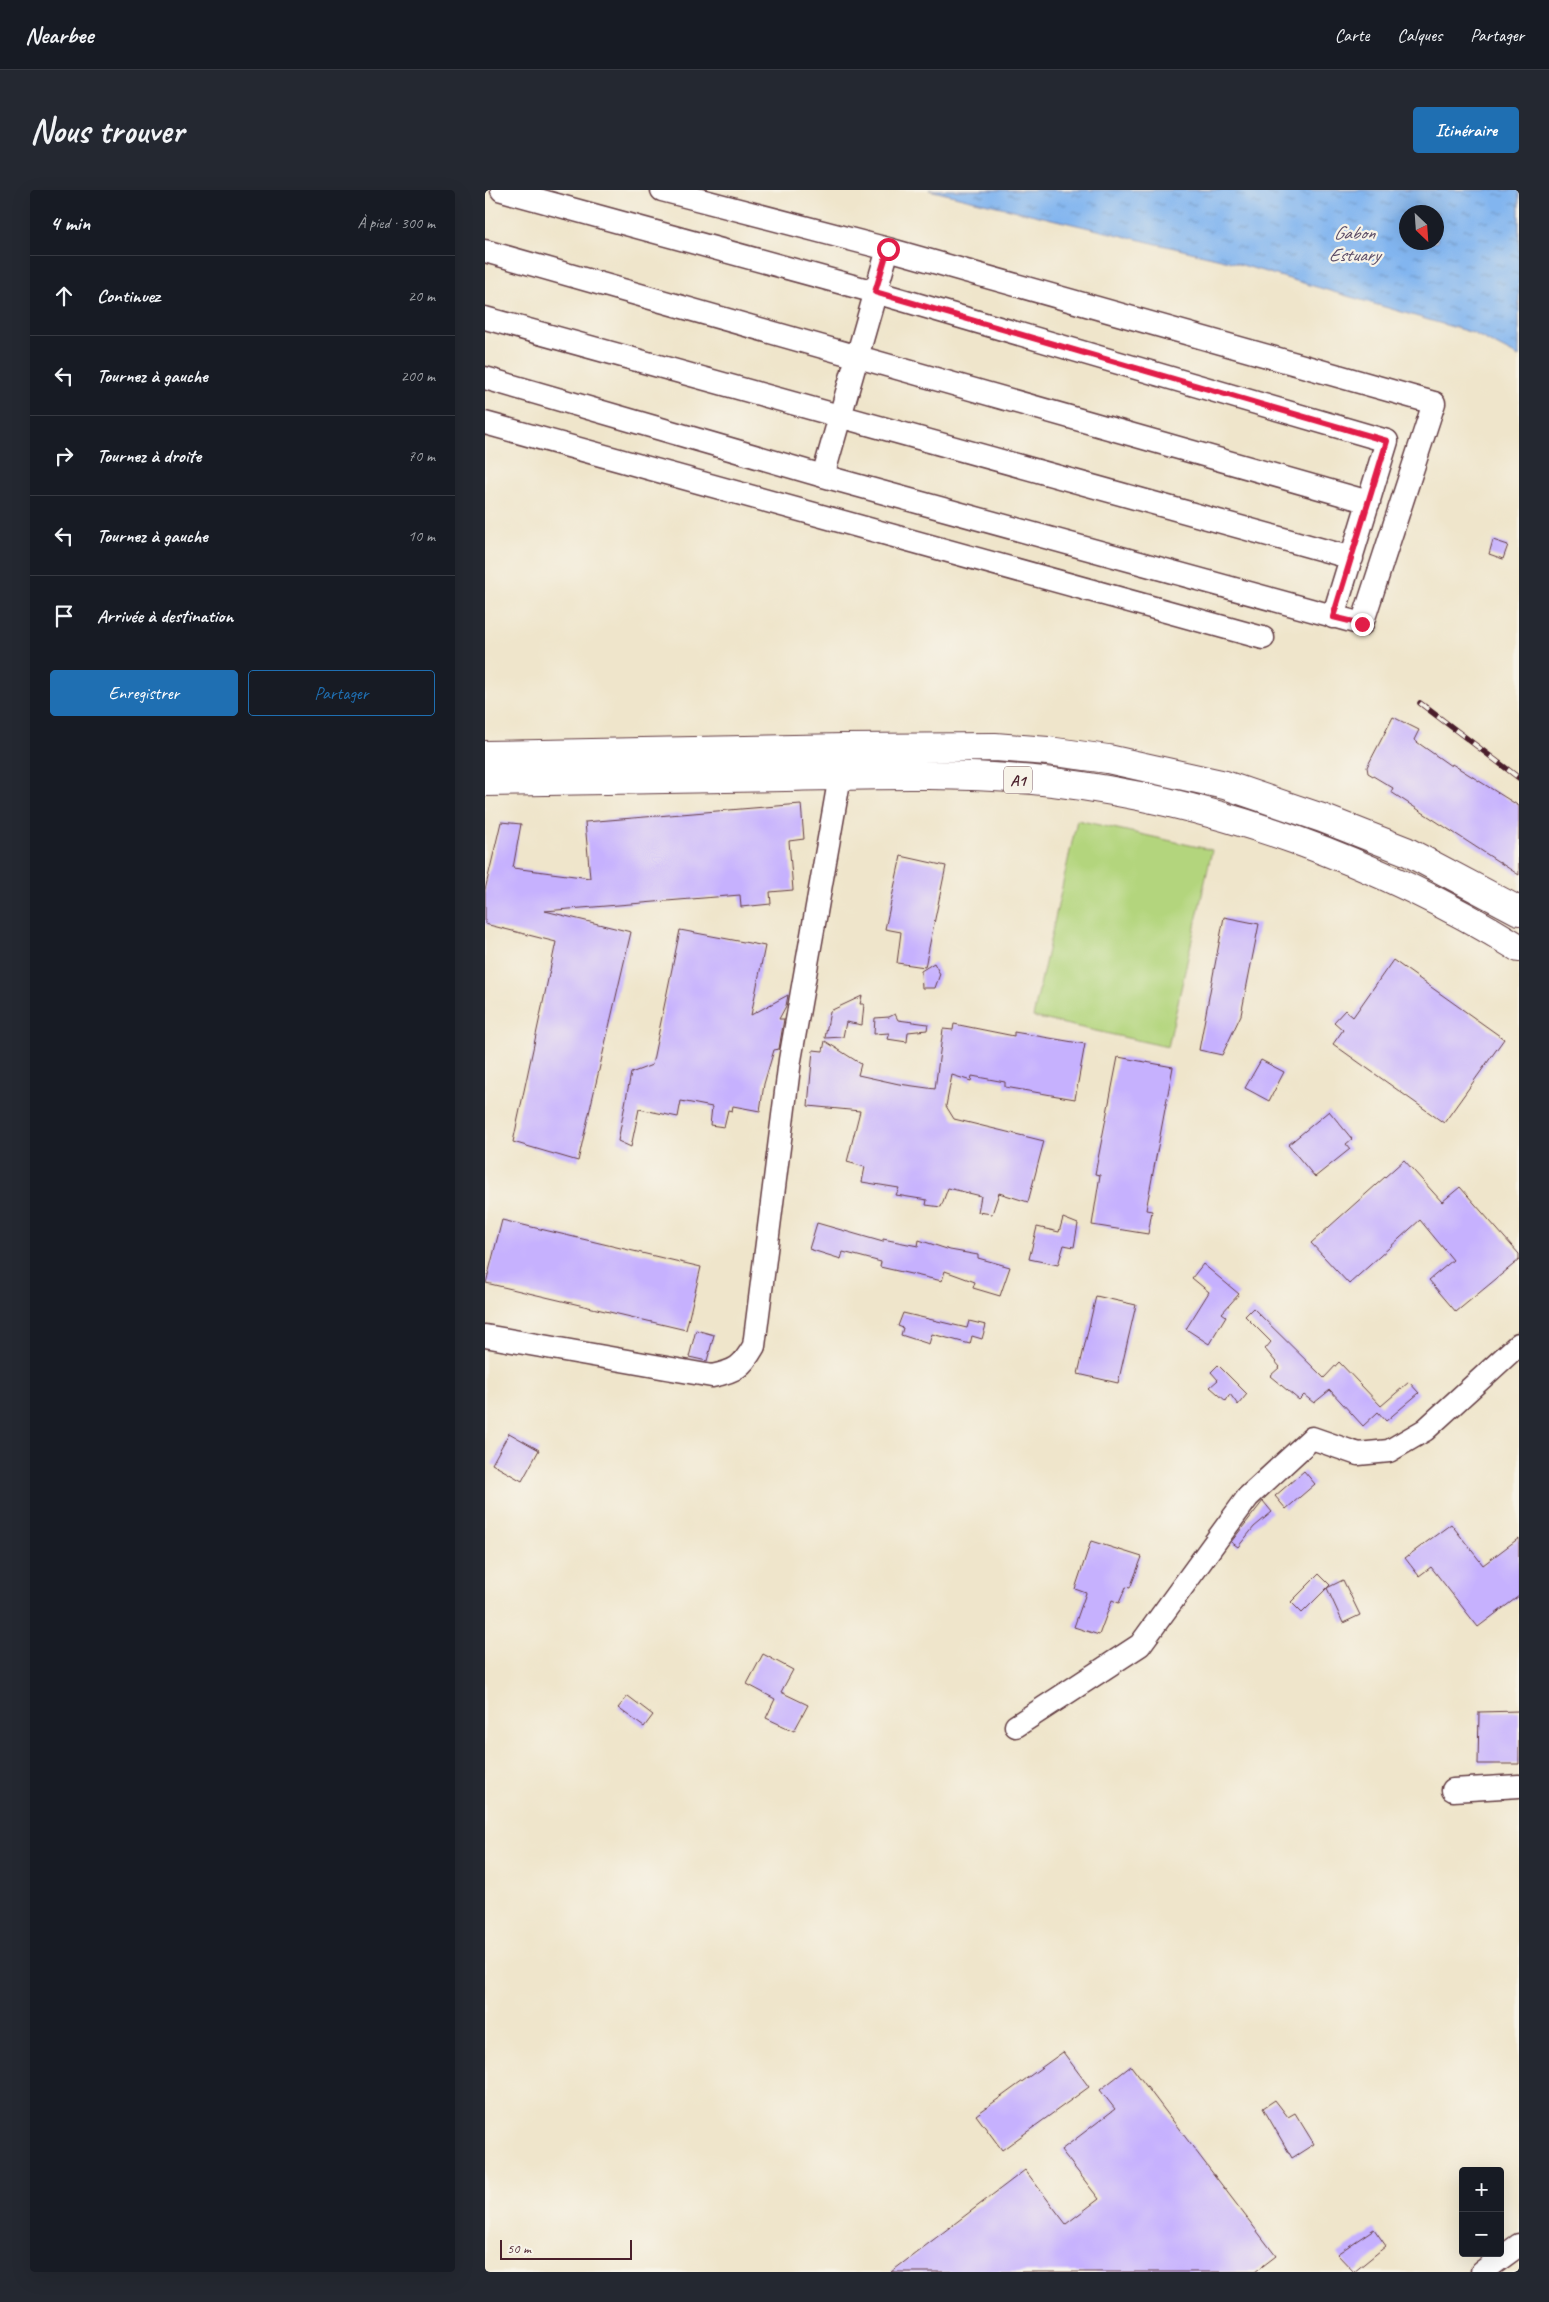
<!DOCTYPE html>
<html lang="fr">
<meta charset="utf-8">
<style>
body{margin:0;font-family:Caveat,sans-serif;background:#242831;color:#f1f3f6}
.controls{position:absolute;right:15px;bottom:15px;display:grid;overflow:hidden;border-radius:5px;box-shadow:0 5px 20px #0002}
.controls button{width:45px;height:45px;display:grid;place-items:center;padding:0;border:0;border-bottom:1px solid #363941;background:#171b24;color:#f1f3f6;font:25px sans-serif}
.compass{position:absolute;left:914px;top:15px;width:45px;height:45px;border-radius:50%;background:#171b24;box-shadow:0 5px 20px #0002;rotate:155deg}
.scale{position:absolute;left:15px;bottom:12px;width:132px;box-sizing:border-box;padding-left:5px;border:2px solid #4a1f2b;border-top:0;font-size:14px;line-height:18px;white-space:nowrap;color:#4a1f2b;-webkit-text-stroke:4px #f7f3e8;paint-order:stroke}
.stop{position:absolute;width:15px;height:15px;margin:-11px;border:4px solid #e11d48;border-radius:50%;background:#fff}
.stop.end{background:#e11d48;border-color:#fff;box-shadow:0 1px 5px #0008}
.list{margin:0;padding:0;list-style:none}
h2{display:flex;justify-content:space-between;align-items:center;height:65px;margin:0;padding:0 20px;font-size:21px}
h2 small{font-size:16px;font-weight:400;color:#9ea1a6}
.list li{display:grid;grid-template-columns:32px 1fr auto;gap:15px;align-items:center;box-sizing:border-box;height:80px;padding:0 20px;border-top:1px solid #363941}
.list b{display:block;font-size:19px;white-space:nowrap}
.list em{font-size:16px;font-style:normal;color:#9ea1a6}
.actions{display:flex;gap:10px;padding:15px 20px}
.actions a{flex:1;padding:11px 0;border:1px solid #1f6fb2;border-radius:5px;text-align:center;font-size:18px;color:#1f6fb2}
.actions .main{background:#1f6fb2;color:#fff}
.icon{flex:none;width:28px;height:28px;fill:none;stroke:currentColor;stroke-width:2;stroke-linecap:round;stroke-linejoin:round}
.map{position:relative;flex:none;width:1034px;height:2082px;overflow:hidden;border-radius:5px}
header{display:flex;align-items:center;gap:30px;box-sizing:border-box;height:70px;padding:0 25px;background:#171b24;border-bottom:1px solid #363941}
header strong{font-size:24px}
nav{display:flex;gap:28px;margin-inline-start:auto;font-size:18px}
.intro{display:flex;align-items:center;justify-content:space-between;box-sizing:border-box;height:120px;padding:0 30px}
h1{margin:0;font-size:35px}
.button{padding:12px 22px;border-radius:5px;background:#1f6fb2;color:#fff;font-size:18px;font-weight:700}
main{display:flex;gap:30px;padding:0 30px}
aside{flex:1;background:#171b24;border-radius:5px;box-shadow:0 5px 20px #0002}
.map>svg:first-child{display:block}
.grass{fill:#b3d57d;stroke:#7e7a54}
.water{fill:url(#water-ripples);stroke:#666a8d;fill-rule:evenodd}
.building{fill:#c6b1fe}
.lines{fill:none;stroke-linecap:round;stroke-linejoin:round}
.minor-casing{stroke:#633d43;stroke-width:25}
.highway-casing{stroke:#633d43;stroke-width:30}
.minor{stroke:#fff;stroke-width:22}
.highway{stroke:#fff;stroke-width:28}
.rail-casing{stroke:#4a1f2b;stroke-width:5.5}
.rail{stroke:#f7f3e8;stroke-width:4;stroke-dasharray:11;stroke-linecap:butt}
.route{stroke:#e11d48;stroke-width:6}
.labels{text-anchor:middle;stroke-width:4.5;stroke-linejoin:round;paint-order:stroke}
.shield{fill:#f7f3e8;stroke:#7e5f64;stroke-width:1}
.shield-label{font-size:16px;font-weight:bold;fill:#4a1f2b}
.water-label{font-size:19px;font-style:italic;fill:#5b4c66;stroke:#f7f3e8}
</style>
<header>
<strong>Nearbee</strong>
<nav><a>Carte</a><a>Calques</a><a>Partager</a></nav>
</header>
<div class="intro"><h1>Nous trouver</h1><a class="button">Itinéraire</a></div>
<main>
<aside>
<h2>4 min<small>À pied · 300 m</small></h2>
<ul class="list">
<li><svg class="icon" aria-label="ahead" viewBox="0 0 24 24"><path d="M12 20V5M6 11l6-6 6 6"/></svg><div><b>Continuez</b></div><em>20 m</em></li>
<li><svg class="icon" aria-label="left" viewBox="0 0 24 24"><path d="M17 20v-9H6M10 6l-5 5 5 5"/></svg><div><b>Tournez à gauche</b></div><em>200 m</em></li>
<li><svg class="icon" aria-label="right" viewBox="0 0 24 24"><path d="M7 20v-9h11M14 6l5 5-5 5"/></svg><div><b>Tournez à droite</b></div><em>70 m</em></li>
<li><svg class="icon" aria-label="left" viewBox="0 0 24 24"><path d="M17 20v-9H6M10 6l-5 5 5 5"/></svg><div><b>Tournez à gauche</b></div><em>10 m</em></li>
<li><svg class="icon" aria-label="arrive" viewBox="0 0 24 24"><path d="M6 21V4h12l-3 4 3 4H6"/></svg><div><b>Arrivée à destination</b></div></li>
</ul>
<div class="actions"><a class="main">Enregistrer</a><a>Partager</a></div>
</aside>
<div class="map">
<svg width="1034" height="2082" viewBox="0 0 1034 2082">
<defs>
<pattern id="water-ripples" width="26" height="14" patternUnits="userSpaceOnUse" patternTransform="scale(1.25)"><rect width="26" height="14" fill="#82b5ef"/><path d="M2 4q2-2 4 0t4 0M15 11q2-2 4 0t4 0" fill="none" stroke="#6c93c2"/></pattern>
</defs>
<rect width="100%" height="100%" fill="#f7f3e8"/>
<filter id="ink" filterUnits="userSpaceOnUse"><feTurbulence type="fractalNoise" baseFrequency=".02" numOctaves="2"/><feDisplacementMap in="SourceGraphic" scale="10" xChannelSelector="R" yChannelSelector="G"/><feConvolveMatrix kernelMatrix="1 2 1 2 8 2 1 2 1" color-interpolation-filters="sRGB"/></filter>
<filter id="wash" filterUnits="userSpaceOnUse"><feTurbulence type="fractalNoise" baseFrequency=".0096" numOctaves="4" result="noise"/><feDisplacementMap in="SourceGraphic" scale="20" xChannelSelector="R" yChannelSelector="G"/><feGaussianBlur stdDeviation="1.12" result="paint"/><feColorMatrix in="noise" values="0 0 0 0 0 0 0 0 0 0 0 0 0 0 0 0 0 1.4 0 .05"/><feComposite in="paint" operator="in"/></filter>
<g filter="url(#wash)">
<rect width="100%" height="100%" fill="#efe5cb"/>
<path class="grass" d="M 592,630 L 727,660 L 683,857 L 548,827 Z"/>
<path class="water" d="M 444,0 L 1034,0 L 1034,167 L 988,143 L 740,70 ZM 922,22 L 952,22 L 952,52 L 922,52 Z"/>
<g id="blocks">
<path class="building" d="M 1008,350 L 1023,355 L 1018,369 L 1004,364 Z
M 908,527 L 934,540 L 929,550 L 966,576 L 967,574 L 1034,616 L 1034,685 L 906,602 L 908,598 L 883,583 L 882,577 Z
M 316,614 L 319,649 L 304,651 L 308,700 L 285,702 L 286,714 L 256,717 L 255,705 L 60,721 L 146,742 L 93,971 L 28,952 L 71,752 L 0,734 L 0,700 L 16,632 L 36,634 L 28,678 L 105,688 L 100,632 Z
M 416,666 L 461,676 L 440,777 L 412,773 L 416,742 L 400,739 Z
M 739,727 L 774,734 L 756,825 L 737,865 L 714,860 Z
M 195,740 L 280,756 L 266,825 L 303,805 L 301,816 L 294,829 L 299,829 L 294,859 L 289,860 L 279,894 L 275,921 L 248,916 L 247,921 L 243,920 L 239,937 L 225,935 L 227,917 L 196,911 L 193,927 L 154,919 L 146,957 L 133,951 L 146,883 L 167,875 Z
M 908,770 L 1019,849 L 959,933 L 848,854 L 858,840 L 849,832 L 860,820 L 868,827 Z
M 449,773 L 455,784 L 450,798 L 437,798 L 436,781 Z
M 377,806 L 375,814 L 379,814 L 377,835 L 361,832 L 358,847 L 340,848 L 345,821 Z
M 410,824 L 413,830 L 443,834 L 442,840 L 423,842 L 422,852 L 402,849 L 404,843 L 389,844 L 390,828 L 404,827 Z
M 469,834 L 529,846 L 529,842 L 600,854 L 590,909 L 520,897 L 520,892 L 487,886 L 486,891 L 467,885 L 461,916 L 469,929 L 559,951 L 543,1012 L 514,1003 L 507,1024 L 493,1022 L 496,1006 L 463,998 L 456,1017 L 441,1015 L 442,1010 L 411,1005 L 414,998 L 377,992 L 380,977 L 362,972 L 375,921 L 323,916 L 328,860 L 338,861 L 340,851 L 376,874 L 373,885 L 414,894 L 450,899 L 458,839 L 468,840 Z
M 633,867 L 688,877 L 661,1020 L 667,1021 L 663,1044 L 607,1035 L 615,985 L 610,984 Z
M 776,870 L 799,882 L 784,911 L 760,898 Z
M 844,921 L 867,949 L 861,954 L 865,959 L 830,987 L 803,955 Z
M 919,970 L 957,1012 L 975,997 L 1034,1064 L 1034,1070 L 971,1122 L 944,1090 L 968,1070 L 935,1030 L 864,1094 L 826,1053 Z
M 578,1028 L 593,1034 L 589,1057 L 579,1055 L 573,1075 L 544,1069 L 552,1037 L 574,1042 Z
M 17,1030 L 216,1077 L 201,1140 L 1,1093 Z
M 332,1033 L 398,1052 L 398,1049 L 433,1056 L 434,1050 L 465,1060 L 493,1065 L 493,1068 L 525,1077 L 515,1106 L 488,1098 L 490,1092 L 460,1081 L 457,1091 L 395,1077 L 396,1072 L 358,1062 L 356,1069 L 324,1059 Z
M 718,1074 L 754,1104 L 737,1123 L 741,1126 L 724,1154 L 701,1139 L 724,1102 L 707,1088 Z
M 611,1106 L 651,1115 L 633,1193 L 593,1184 Z
M 768,1118 L 839,1188 L 854,1172 L 896,1216 L 924,1192 L 934,1203 L 901,1231 L 893,1222 L 878,1236 L 845,1200 L 829,1213 L 819,1205 L 814,1210 L 785,1186 L 795,1177 L 780,1159 L 786,1152 L 760,1126 Z
M 418,1123 L 482,1138 L 484,1131 L 501,1135 L 497,1149 L 487,1146 L 485,1154 L 447,1144 L 444,1154 L 416,1145 L 418,1138 L 413,1136 Z
M 211,1140 L 229,1145 L 222,1171 L 204,1167 Z
M 733,1175 L 762,1204 L 753,1215 L 745,1204 L 741,1211 L 725,1197 L 733,1190 L 726,1182 Z
M 24,1243 L 54,1260 L 37,1291 L 7,1274 Z
M 819,1281 L 830,1294 L 801,1319 L 790,1306 Z
M 778,1311 L 787,1322 L 769,1337 L 753,1357 L 746,1352 Z
M 966,1334 L 998,1375 L 1034,1348 L 1034,1406 L 993,1437 L 946,1377 L 934,1386 L 920,1368 Z
M 606,1351 L 657,1367 L 645,1398 L 641,1397 L 634,1413 L 627,1410 L 614,1445 L 589,1437 L 601,1403 L 590,1399 Z
M 834,1384 L 845,1395 L 817,1423 L 806,1412 Z
M 858,1390 L 875,1425 L 858,1433 L 842,1398 Z
M 278,1464 L 308,1480 L 296,1502 L 323,1515 L 309,1541 L 281,1528 L 290,1509 L 262,1494 Z
M 143,1506 L 168,1525 L 159,1537 L 133,1518 Z
M 1034,1521 L 1034,1574 L 993,1574 L 994,1522 Z
M 578,1862 L 604,1897 L 517,1960 L 491,1925 Z
M 646,1876 L 791,2066 L 770,2082 L 406,2082 L 540,1980 L 581,2034 L 614,2009 L 576,1960 L 630,1919 L 615,1900 Z
M 790,1910 L 803,1927 L 810,1923 L 829,1954 L 807,1968 L 778,1918 Z
M 889,2039 L 901,2056 L 869,2082 L 852,2064 Z"/>
</g>
</g>
<g filter="url(#ink)">
<use href="#blocks" fill-opacity="0" stroke="#633d43" stroke-width="1"/>
<g class="lines">
<g class="minor-casing">
<path id="minor" d="M 17,0 L 390,102 L 902,251 L 848,427
M 177,0 L 403,59
M 0,61 L 884,312
M 0,128 L 867,368
M 0,188 L 338,286 L 877,434 L 949,213 L 403,59 L 338,286
M 0,233 L 778,448
M 0,1146 L 227,1186 C 251,1181 257,1177 269,1156 L 305,870 L 358,569
M 531,1536 L 655,1455 L 763,1307 L 827,1248 L 873,1264 L 904,1261 L 940,1240 L 1034,1154
M 968,1600 L 1034,1596
M 997,2082 L 1034,2055"/>
</g>
<g class="highway-casing">
<path id="highway" d="M 0,565 L 359,558 L 510,557 L 563,561 L 623,569 L 740,595 L 837,628 L 921,661 L 1034,721
M 0,592 C 100,590 200,589 300,587 C 389,585 479,582 568,592 C 732,612 894,671 1034,758"/>
</g>
<use href="#minor" class="minor"/>
<use href="#highway" class="highway"/>
<g class="rail-casing">
<path id="rail" d="M 935,513 L 1034,588"/>
</g>
<use href="#rail" class="rail"/>
</g>
</g>
<g class="lines" filter="url(#ink)">
<path class="route" d="M 403,59 L 390,102 L 902,251 L 848,427 L 877,434"/>
</g>
<g class="labels">
<rect class="shield" x="519" y="576.5" width="28" height="27" rx="4"/>
<g class="shield-label">
<text x="533" y="596">A1</text>
</g>
<g class="water-label">
<text x="869" y="49">Gabon<tspan x="869" dy="22">Estuary</tspan></text>
</g>
</g>
</svg>
<div class="controls">
<button>+</button>
<button>−</button>
</div>
<svg class="compass" viewBox="-18 -18 36 36"><path d="M0-13l5 13h-10z" fill="#e53935"/><path d="M0 13l5-13h-10z" fill="#9ea1a6"/></svg>
<div class="scale">50 m</div>
<div class="stop" style="left:403px;top:59px"></div>
<div class="stop end" style="left:877px;top:434px"></div>
</div>
</main>
